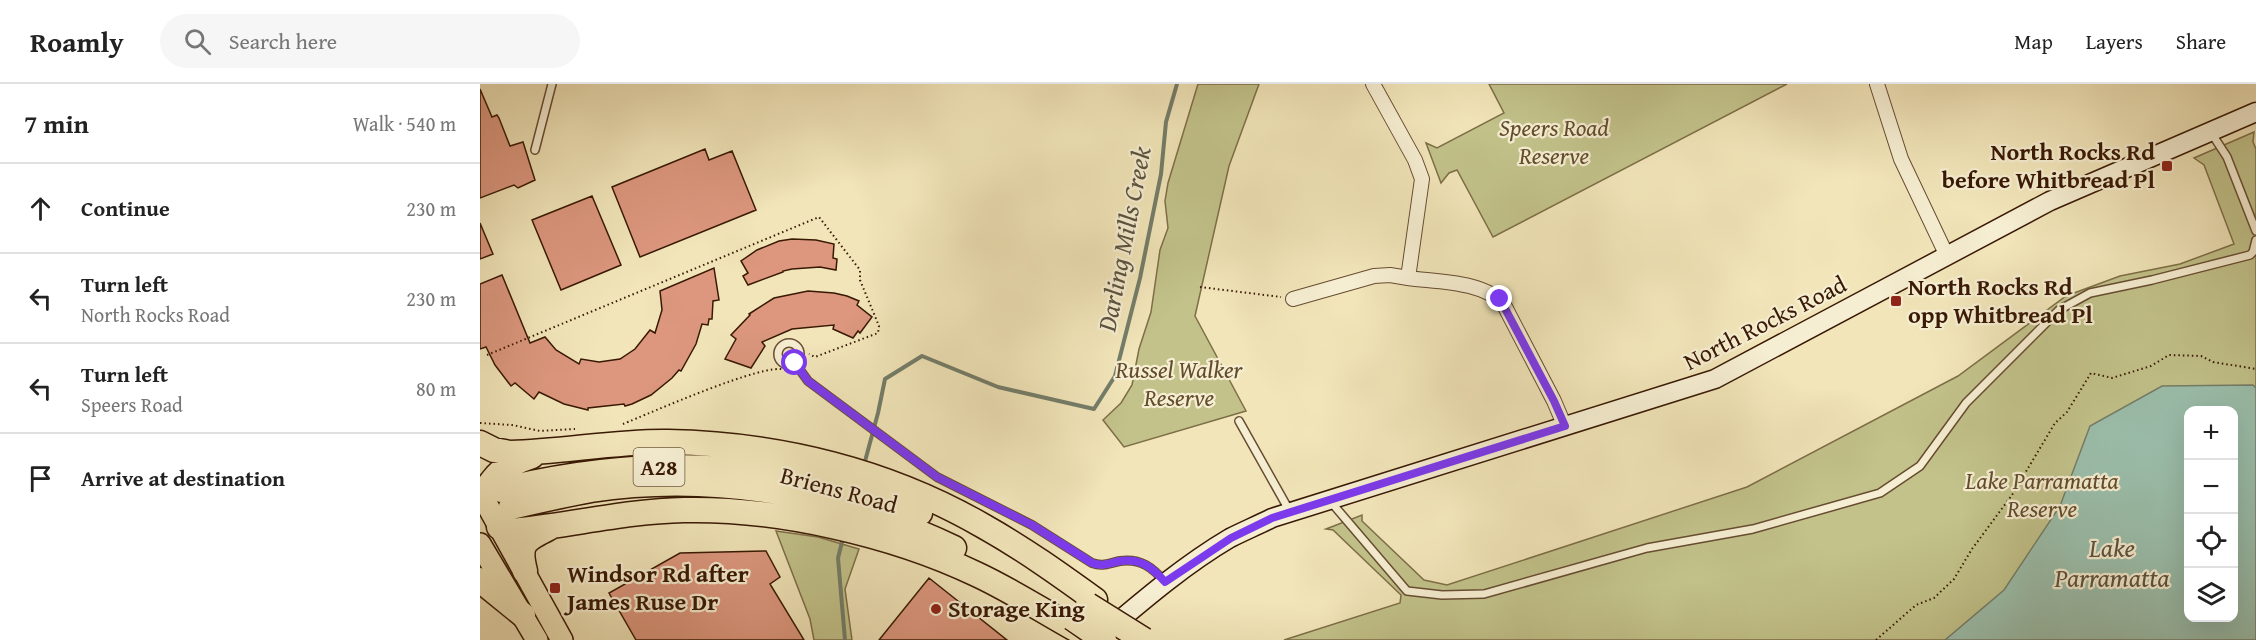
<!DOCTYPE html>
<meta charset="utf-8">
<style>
body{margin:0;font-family:"Gentium Book Plus",serif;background:#f6f6f6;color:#222}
.controls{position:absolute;right:18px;bottom:18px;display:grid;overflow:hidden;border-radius:12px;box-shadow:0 6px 24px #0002}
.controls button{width:54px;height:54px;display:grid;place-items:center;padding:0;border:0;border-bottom:2px solid #e0e0e0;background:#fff;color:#222;font:30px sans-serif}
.stop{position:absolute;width:18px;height:18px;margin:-14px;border:4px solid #7c3aed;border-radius:50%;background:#fff}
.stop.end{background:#7c3aed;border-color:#fff;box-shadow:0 2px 6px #0008}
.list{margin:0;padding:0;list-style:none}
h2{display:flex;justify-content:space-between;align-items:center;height:78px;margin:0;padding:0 24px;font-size:26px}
h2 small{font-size:20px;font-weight:400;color:#767676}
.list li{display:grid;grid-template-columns:39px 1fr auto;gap:18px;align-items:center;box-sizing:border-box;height:90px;padding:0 24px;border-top:2px solid #e0e0e0}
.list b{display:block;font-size:22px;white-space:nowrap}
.list p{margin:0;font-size:20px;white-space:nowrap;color:#767676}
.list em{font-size:20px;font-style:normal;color:#767676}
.icon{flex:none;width:33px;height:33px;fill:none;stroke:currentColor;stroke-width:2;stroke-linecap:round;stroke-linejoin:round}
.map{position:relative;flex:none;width:1776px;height:556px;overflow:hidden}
header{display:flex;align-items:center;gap:36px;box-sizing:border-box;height:84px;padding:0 30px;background:#fff;border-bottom:2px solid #e0e0e0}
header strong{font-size:28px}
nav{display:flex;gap:33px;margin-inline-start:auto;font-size:21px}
.search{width:420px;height:54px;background:#f6f6f6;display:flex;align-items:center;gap:15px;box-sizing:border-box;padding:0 21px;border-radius:33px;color:#767676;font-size:22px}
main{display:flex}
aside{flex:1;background:#fff}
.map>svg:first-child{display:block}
.green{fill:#c2c28a;stroke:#7e6e47;stroke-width:1.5;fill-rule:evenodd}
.water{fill:#9bbfac;stroke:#747d69;stroke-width:1.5;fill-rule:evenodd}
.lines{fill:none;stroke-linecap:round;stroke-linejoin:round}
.stream{stroke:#747d69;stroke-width:4}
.building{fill:#dc977e;stroke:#391904;stroke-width:1.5}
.lane-casing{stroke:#674c31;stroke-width:10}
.street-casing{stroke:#674c31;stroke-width:16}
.secondary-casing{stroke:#391904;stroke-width:21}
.primary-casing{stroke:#391904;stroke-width:24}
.highway-casing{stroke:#391904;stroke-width:27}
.path{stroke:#391904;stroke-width:2;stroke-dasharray:1.5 3;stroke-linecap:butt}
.lane{stroke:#f6eed2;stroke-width:7}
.street{stroke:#f6eed2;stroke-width:14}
.secondary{stroke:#f6eed2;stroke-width:18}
.primary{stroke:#f1e5b9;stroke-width:21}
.highway{stroke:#f1e5b9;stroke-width:24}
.highway-bridge-casing{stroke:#391904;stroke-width:27;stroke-linecap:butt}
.highway-bridge{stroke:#f1e5b9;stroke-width:24}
.route{stroke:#7c3aed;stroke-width:8}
.poi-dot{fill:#8f2418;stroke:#f6eed2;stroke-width:2}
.labels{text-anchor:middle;stroke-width:4.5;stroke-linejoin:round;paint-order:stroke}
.shield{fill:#f6eed2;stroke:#725942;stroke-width:1.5}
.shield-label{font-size:22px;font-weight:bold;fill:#391904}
.park-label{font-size:24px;font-style:italic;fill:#624c2c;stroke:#f6eed2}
.poi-label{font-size:24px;font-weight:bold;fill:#391904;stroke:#f6eed2;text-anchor:start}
.street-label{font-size:24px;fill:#391904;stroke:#f6eed2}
.water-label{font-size:26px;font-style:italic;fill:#5b533f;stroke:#f6eed2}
</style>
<header>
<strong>Roamly</strong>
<div class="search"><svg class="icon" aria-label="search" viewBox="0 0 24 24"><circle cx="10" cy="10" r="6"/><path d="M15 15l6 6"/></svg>Search here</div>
<nav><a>Map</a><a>Layers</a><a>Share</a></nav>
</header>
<main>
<aside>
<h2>7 min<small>Walk · 540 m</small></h2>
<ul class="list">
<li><svg class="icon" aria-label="ahead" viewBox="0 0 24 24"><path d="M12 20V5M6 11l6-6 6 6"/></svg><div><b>Continue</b></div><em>230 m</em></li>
<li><svg class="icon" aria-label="left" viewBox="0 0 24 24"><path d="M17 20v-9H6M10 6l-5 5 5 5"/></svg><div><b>Turn left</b><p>North Rocks Road</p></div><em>230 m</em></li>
<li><svg class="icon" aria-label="left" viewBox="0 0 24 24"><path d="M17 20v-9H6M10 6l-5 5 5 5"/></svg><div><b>Turn left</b><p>Speers Road</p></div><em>80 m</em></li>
<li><svg class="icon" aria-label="arrive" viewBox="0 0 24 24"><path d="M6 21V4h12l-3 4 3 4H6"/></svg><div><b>Arrive at destination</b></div></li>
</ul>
</aside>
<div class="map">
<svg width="1776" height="556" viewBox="0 0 1776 556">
<rect width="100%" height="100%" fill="#f1e5b9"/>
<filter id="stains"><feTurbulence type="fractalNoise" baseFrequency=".00333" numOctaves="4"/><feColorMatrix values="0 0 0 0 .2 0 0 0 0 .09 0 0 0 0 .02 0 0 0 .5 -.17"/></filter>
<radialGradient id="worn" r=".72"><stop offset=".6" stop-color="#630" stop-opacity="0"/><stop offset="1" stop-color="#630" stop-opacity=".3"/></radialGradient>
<path class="green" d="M 718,0 L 779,0 L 749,82 L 715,232 L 766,327 L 644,363 L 623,336 L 641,319 L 652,301 L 659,265 L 671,228 L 680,166 L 688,144 L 685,117 L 688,99 Z
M 1009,0 L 1307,0 L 1013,153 L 977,86 L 969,89 L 961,99 L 946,59 L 957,64 L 1024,29 Z
M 1774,48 L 1773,58 L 1776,65 L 1776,556 L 804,556 L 920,519 L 921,511 L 853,446 L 846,445 L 882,431 L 882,437 L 944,496 L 967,501 L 1267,403 L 1478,292 L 1586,212 L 1640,192 L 1700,180 L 1754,160 L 1724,81 L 1714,74 ZM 1708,326 L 1754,326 L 1754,534 L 1708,534 Z
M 296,447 L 338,453 L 379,465 L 365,505 L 372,556 L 334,556 L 330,535 Z"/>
<path class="water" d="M 1773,301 L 1776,304 L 1776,556 L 1465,556 L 1524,506 L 1580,422 L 1610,342 L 1682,302 ZM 1708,326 L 1754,326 L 1754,534 L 1708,534 Z"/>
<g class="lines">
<path class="stream" d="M 384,381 L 398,329 L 405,295 L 442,272 L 518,303 L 614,325 L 635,292 L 660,194 L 681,90 L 686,38 L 697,0
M 363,454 L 358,474 L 365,556"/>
</g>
<path class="building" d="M 0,5 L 12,33 L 17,31 L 19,34 L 30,62 L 43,58 L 55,96 L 38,104 L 34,101 L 0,114 Z
M 225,65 L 229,76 L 252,67 L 276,126 L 160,173 L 132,103 Z
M 112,112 L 141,181 L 81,206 L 52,136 Z
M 0,139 L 13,170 L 0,175 Z
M 312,155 L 336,156 L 354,160 L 353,174 L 357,175 L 356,186 L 340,183 L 312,185 L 303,187 L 303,188 L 268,201 L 263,192 L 268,189 L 261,177 L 277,166 L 299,157 Z
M 234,184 L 239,216 L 233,217 L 232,235 L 229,235 L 228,241 L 222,240 L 216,260 L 201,287 L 199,286 L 192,294 L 171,311 L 152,320 L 145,322 L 144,320 L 108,324 L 108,326 L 84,320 L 59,308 L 54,315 L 35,299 L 31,302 L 15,281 L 6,263 L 0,265 L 0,200 L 22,191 L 50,259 L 65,253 L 76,266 L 99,280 L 101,275 L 119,278 L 140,275 L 155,265 L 170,246 L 175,249 L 182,226 L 180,207 Z
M 328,207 L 354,209 L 367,212 L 379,217 L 377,221 L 392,233 L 380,249 L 378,247 L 373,254 L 353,245 L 354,241 L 312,245 L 282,258 L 285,262 L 271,284 L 245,275 L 256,255 L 251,251 L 270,231 L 269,230 L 294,214 Z
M 286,467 L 300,493 L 290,500 L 324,556 L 156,556 L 129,509 L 200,469 Z
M 449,494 L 527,556 L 399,556 Z"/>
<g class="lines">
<g class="lane-casing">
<path id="lane" d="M 1732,50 L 1747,73 L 1776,147
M 55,66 L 72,0
M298 270a11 11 0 1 1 22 0a11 11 0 1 1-22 0Z
M 315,279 L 328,297 L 457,393 L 552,441 L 612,479 C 623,483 629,479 640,477 C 661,474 673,484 685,498
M 759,337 L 809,426
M 851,418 L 927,507 L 962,511 L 1004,510 L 1167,464 L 1273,445 L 1400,409 L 1440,382 L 1486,319 L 1579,226 L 1610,209 L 1672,196 L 1770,171 L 1773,168 L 1776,156"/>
</g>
<g class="street-casing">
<path id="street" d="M 893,0 L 935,76 L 942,95 L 928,194 C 957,198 1005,197 1024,221 L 1074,317 L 1085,343
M 1397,0 L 1421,75 L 1467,172
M 813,215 L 894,192 L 910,191 L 928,194"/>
</g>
<g class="secondary-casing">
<path id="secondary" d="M 628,546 C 667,513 706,480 750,454 C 764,447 778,441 792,434 L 1235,295 L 1570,117 L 1776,28"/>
</g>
<g class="primary-casing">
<path id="primary" d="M 0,408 L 82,556
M 0,460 L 57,556"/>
</g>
<g class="highway-casing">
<path id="highway" d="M 0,359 L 14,366 L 30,369 C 83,368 135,357 188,358 C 299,360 409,387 505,443 C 544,465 579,490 615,516
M 21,406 C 165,371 301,375 440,429
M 2,412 C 16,388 25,381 52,372
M 31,423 C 57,417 84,411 111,406 C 234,387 363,411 474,464
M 19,443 L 32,447 L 41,446 C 96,440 149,427 204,426 C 297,424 412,450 496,490 C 535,508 570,532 608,552
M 45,487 C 38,459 45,456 69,444
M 0,496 L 43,531"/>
</g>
<path class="path" d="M 720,203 L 801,213
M 7,271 L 339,133 L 380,186 L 380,196 L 399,242 L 398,249 L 335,273 L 329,270
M 0,339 L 32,341 L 60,347 L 95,345
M 143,340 C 168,330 287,277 305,286
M 1396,556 L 1436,521 L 1454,514 L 1474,495 L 1492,465 L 1532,411 L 1575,339 L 1587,328 L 1611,289 L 1632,294 L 1671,282 L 1689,271 L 1721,272 L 1733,278 L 1776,285"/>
<use href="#lane" class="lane"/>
<use href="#street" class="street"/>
<use href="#secondary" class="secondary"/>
<use href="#primary" class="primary"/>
<use href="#highway" class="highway"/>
<g class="highway-bridge-casing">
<path id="highway-bridge" d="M 608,521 L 664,556
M 592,534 L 624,556"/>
</g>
<use href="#highway-bridge" class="highway-bridge"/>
</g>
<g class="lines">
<path class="route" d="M 315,279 L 328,297 L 457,393 L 552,441 L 612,479 C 623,483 629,479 640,477 C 661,474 673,484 685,498 L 751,454 L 792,434 L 1085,342 L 1074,317 L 1020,215"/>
</g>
<g class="poi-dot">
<rect x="1681" y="76" width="12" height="12" rx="3"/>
<rect x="1410" y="211" width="12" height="12" rx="3"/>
<rect x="69" y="498" width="12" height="12" rx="3"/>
<circle cx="456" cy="525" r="6"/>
</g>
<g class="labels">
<rect class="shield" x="153.5" y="364" width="51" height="38" rx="4.5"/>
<g class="shield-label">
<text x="179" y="391">A28</text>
</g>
<g class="park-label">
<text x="1074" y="52">Speers Road<tspan x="1074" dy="28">Reserve</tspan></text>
<text x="699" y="294">Russel Walker<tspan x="699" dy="28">Reserve</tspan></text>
<text x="1562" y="405">Lake Parramatta<tspan x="1562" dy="28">Reserve</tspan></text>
</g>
<g class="poi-label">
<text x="1675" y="76" text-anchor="end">North Rocks Rd<tspan x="1675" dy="28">before Whitbread Pl</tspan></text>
<text x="1428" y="211">North Rocks Rd<tspan x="1428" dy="28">opp Whitbread Pl</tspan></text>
<text x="87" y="498">Windsor Rd after<tspan x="87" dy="28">James Ruse Dr</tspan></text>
<text x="468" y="533">Storage King</text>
</g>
<g class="street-label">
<text transform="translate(1285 239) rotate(-27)" y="8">North Rocks Road</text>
<text transform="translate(359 406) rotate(15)" y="8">Briens Road</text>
</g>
<g class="water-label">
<text transform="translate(644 155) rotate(-79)" y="9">Darling Mills Creek</text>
<text x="1632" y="473">Lake<tspan x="1632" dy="30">Parramatta</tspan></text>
</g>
</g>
<rect width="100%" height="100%" filter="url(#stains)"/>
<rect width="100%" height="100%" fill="url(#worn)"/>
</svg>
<div class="controls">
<button>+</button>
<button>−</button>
<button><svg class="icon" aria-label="locate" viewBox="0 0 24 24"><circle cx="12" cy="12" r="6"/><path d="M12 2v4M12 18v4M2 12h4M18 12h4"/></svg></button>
<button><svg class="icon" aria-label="layers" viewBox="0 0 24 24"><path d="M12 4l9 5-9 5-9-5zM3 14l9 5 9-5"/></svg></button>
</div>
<div class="stop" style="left:315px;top:279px"></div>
<div class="stop end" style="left:1020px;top:215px"></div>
</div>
</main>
